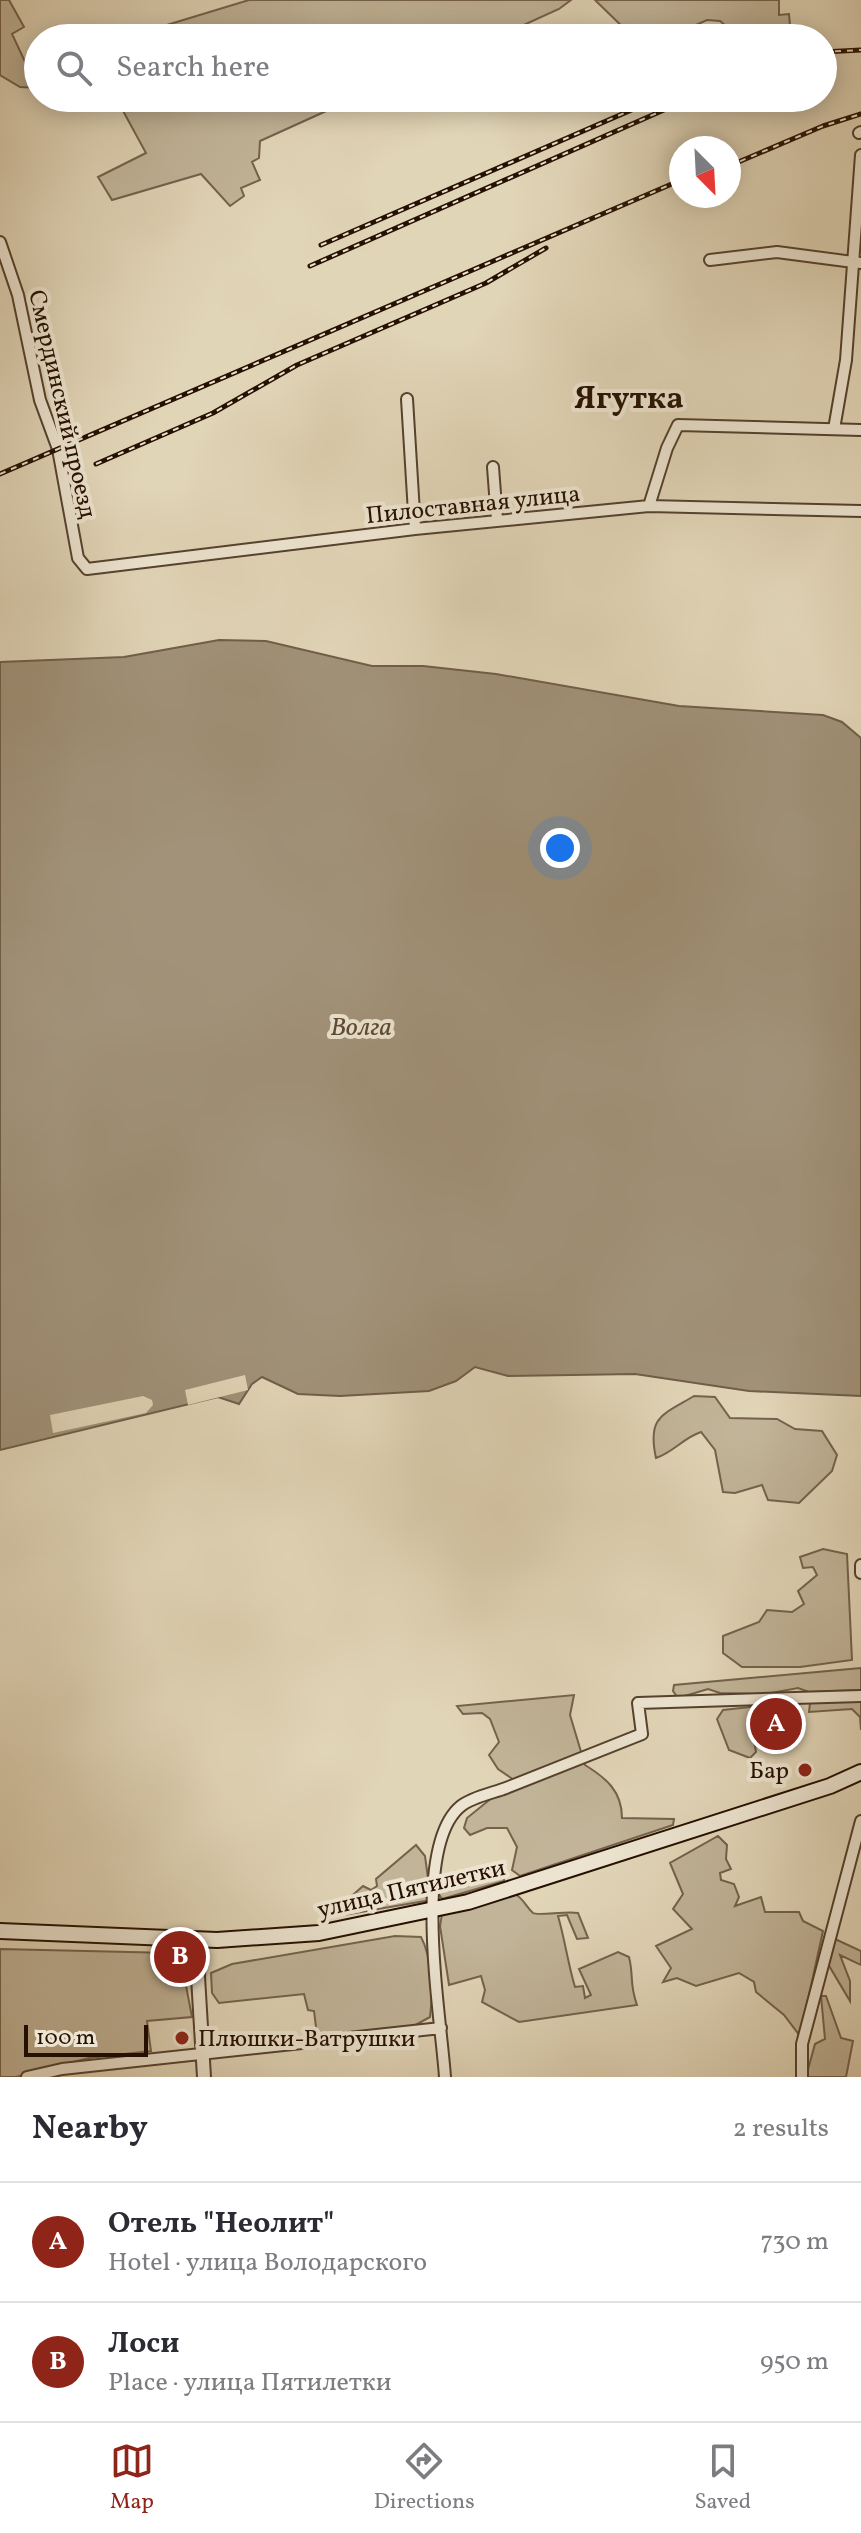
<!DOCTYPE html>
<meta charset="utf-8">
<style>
body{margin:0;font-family:Vollkorn,serif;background:#f2f2f3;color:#2b2b33}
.compass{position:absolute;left:669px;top:136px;width:72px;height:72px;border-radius:50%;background:#fff;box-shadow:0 4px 20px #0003;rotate:156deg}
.scale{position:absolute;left:24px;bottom:20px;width:124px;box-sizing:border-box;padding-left:8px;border:4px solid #261000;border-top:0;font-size:22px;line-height:28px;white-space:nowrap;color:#261000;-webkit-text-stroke:6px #ece4d0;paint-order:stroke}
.you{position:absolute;left:560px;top:848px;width:28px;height:28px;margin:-20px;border:6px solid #fff;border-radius:50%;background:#1a73e8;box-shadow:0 0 0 12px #1a73e833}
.badge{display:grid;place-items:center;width:52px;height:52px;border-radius:50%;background:#8f2418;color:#fff;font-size:26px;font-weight:700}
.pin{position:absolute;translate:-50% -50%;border:4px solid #fff;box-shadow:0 2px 8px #0006}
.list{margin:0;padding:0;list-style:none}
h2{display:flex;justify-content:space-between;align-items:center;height:104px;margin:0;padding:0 32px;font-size:34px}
h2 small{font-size:26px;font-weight:400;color:#7c7c81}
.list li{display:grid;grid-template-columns:52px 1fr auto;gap:24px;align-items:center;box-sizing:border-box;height:120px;padding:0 32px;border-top:2px solid #e1e1e2}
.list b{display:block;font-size:30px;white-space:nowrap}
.list p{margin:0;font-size:26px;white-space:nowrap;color:#7c7c81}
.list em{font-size:26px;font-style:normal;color:#7c7c81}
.icon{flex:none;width:44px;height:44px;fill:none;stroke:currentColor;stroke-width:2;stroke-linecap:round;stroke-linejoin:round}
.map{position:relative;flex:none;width:861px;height:2077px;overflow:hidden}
.search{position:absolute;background:#fff;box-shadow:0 4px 20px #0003;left:24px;right:24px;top:24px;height:88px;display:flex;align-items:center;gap:20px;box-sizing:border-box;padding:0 28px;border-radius:44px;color:#7c7c81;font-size:30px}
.sheet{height:344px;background:#fff}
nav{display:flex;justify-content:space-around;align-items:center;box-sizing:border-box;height:112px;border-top:2px solid #e1e1e2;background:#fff;font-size:22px;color:#7c7c81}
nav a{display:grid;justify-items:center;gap:4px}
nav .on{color:#8f2418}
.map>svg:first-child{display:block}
.green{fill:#c1b498;stroke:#74624c;stroke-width:2}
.water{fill:#a19279;stroke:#705e49;stroke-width:2}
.pier{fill:#e1d5b7}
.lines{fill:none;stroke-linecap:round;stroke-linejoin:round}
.minor-casing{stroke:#55412e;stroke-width:14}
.tertiary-casing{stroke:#55412e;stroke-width:16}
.secondary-casing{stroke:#261000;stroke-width:18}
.minor{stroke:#ece4d0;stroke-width:10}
.tertiary{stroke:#ece4d0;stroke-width:12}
.secondary{stroke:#ece4d0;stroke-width:14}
.rail-casing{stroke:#261000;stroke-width:5}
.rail{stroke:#ece4d0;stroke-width:2;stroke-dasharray:6;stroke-linecap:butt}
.poi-dot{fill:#8f2418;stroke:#ece4d0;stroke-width:3}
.labels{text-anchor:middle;stroke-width:8;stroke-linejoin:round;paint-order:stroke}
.street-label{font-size:24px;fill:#261000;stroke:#ece4d0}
.poi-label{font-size:24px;fill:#261000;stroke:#ece4d0;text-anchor:end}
.water-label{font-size:26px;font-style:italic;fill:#5d4a36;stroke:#ece4d0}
.district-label{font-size:32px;font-weight:bold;fill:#261000;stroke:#ece4d0}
</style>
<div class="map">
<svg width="861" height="2077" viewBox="0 0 861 2077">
<rect width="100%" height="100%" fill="#e1d5b7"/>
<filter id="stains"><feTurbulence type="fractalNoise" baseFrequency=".0025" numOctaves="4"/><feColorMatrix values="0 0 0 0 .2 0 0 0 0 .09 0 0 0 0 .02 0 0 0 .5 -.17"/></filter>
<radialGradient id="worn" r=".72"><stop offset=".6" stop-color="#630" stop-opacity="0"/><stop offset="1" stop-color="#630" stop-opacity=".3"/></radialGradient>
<path class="green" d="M 0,0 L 9,0 L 24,27 L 12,34 L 27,66 L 38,63 L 38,88 L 20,87 L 0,75 Z
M 249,0 L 571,0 L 559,9 L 495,38 L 124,38 Z
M 595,0 L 779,0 L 779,15 L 789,14 L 791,38 L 740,38 L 720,21 L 707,20 L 667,38 L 634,38 Z
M 116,98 L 355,98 L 260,141 L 259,158 L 252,162 L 260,180 L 241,188 L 244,196 L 230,206 L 201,174 L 112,200 L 98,177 L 146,153 Z
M 694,1396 L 715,1397 L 730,1418 L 777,1419 L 795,1429 L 822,1431 L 837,1455 L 832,1471 L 799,1503 L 768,1500 L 762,1485 L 735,1493 L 723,1492 L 715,1450 L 701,1432 C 683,1438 674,1452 656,1458 C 647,1417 662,1415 694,1396 Z
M 823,1549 L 847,1554 L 852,1660 L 800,1667 L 742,1667 L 723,1653 L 723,1636 L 759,1622 L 767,1610 L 792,1612 L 804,1604 L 798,1591 L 817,1575 L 813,1567 L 803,1568 L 800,1557 Z
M 861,1668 L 861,1690 L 809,1692 L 798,1688 L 766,1694 L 720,1693 L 708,1689 L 678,1698 L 673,1691 L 674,1685 Z
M 574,1695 L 570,1715 L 585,1765 C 606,1778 622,1791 622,1818 L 674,1819 L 673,1825 L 520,1876 L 512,1870 L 517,1847 L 507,1828 L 487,1828 L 470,1835 L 464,1828 L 467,1818 L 514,1780 L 498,1769 L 489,1755 L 499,1742 L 490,1719 L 482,1713 L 463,1714 L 457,1706 Z
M 829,1700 L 861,1701 L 861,1730 L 860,1717 L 852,1709 L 809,1712 L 810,1703 Z
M 797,1702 L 798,1710 L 790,1715 L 766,1711 L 751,1721 L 756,1752 L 750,1758 L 729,1750 L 717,1719 L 723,1710 Z
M 718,1836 L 727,1845 L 726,1859 L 731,1869 L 720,1873 L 721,1880 L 734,1884 L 739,1897 L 735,1906 L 761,1897 L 765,1912 L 799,1912 L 803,1921 L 823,1931 L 800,2036 L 784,2015 L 756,1992 L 754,1982 L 739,1973 L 696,1986 L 677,1978 L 663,1982 L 671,1968 L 656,1946 L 692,1929 L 673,1909 L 683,1894 L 670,1863 Z
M 416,1845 L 425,1856 L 431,1900 L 344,1915 L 337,1909 L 363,1886 L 371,1890 L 377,1886 L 376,1879 Z
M 479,1867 L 498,1867 L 503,1872 L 504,1881 L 442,1899 C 435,1891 439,1885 443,1877 Z
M 515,1894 C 524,1899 526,1907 533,1913 C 538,1916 566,1911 578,1913 L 588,1938 L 577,1939 L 567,1915 L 558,1916 C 565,1940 568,1964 575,1987 L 583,1986 L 585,1998 L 591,1995 L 579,1969 L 618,1952 L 629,1957 C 634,1977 629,1983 637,2005 L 519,2022 L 482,2002 L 485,1990 L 481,1976 L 449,1985 L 440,1926 L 442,1914 Z
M 395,1936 L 421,1937 C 432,1957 433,1995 430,2017 L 410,2028 L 317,2035 L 314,2011 L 308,2010 L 304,1994 L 219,2003 L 212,1993 L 211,1973 L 232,1964 Z
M 835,1939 L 861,1951 L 861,1965 L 840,1955 L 850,1981 L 850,2001 L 828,1964 Z
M 0,1949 L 172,1953 L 183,1970 L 192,2017 L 147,2021 L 151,2051 L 89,2058 L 16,2077 L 0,2077 Z
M 821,1996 L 826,1996 L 841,2038 L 853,2041 L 846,2077 L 806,2077 L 815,2044 L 825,2039 Z"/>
<path class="water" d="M 219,640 L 266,641 L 372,666 L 423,666 L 496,674 L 679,706 L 823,715 L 842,722 L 861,738 L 861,1396 L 749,1391 L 635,1374 L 508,1376 L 475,1367 L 456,1381 L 429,1391 L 340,1396 L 298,1394 L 262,1377 L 252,1384 L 239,1404 L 218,1397 L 0,1450 L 0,662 L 124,657 Z"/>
<path class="pier" d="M 245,1375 L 248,1390 L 188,1405 L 185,1390 Z
M 143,1396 L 152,1400 L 153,1405 L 146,1413 L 53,1433 L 50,1415 Z"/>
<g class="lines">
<g class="minor-casing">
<path id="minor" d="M 859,133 L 861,132
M 0,242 L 18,295 L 40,400 L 58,449 L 78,558 L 87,569 L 415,529 L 649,506 L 861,511
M 710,260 L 777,252 L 861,263
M 407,399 L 415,529
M 834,429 L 846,360 L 861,155
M 493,467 L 497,520
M 649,506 L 667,448 L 678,425 L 861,430
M 861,1565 L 861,1573
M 27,2077 L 62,2069 L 441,2028
M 445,2077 C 441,2017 411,1846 461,1806 C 472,1797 493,1793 506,1788 C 551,1770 596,1752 642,1734 L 638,1703 L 861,1696
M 802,2077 L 802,2044 L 861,1821"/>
</g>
<g class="tertiary-casing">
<path id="tertiary" d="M 200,1939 L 198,1977 L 204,2077"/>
</g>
<g class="secondary-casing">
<path id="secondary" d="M 0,1931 L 217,1940 L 319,1933 L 468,1902 L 830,1786 L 861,1772"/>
</g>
<use href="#minor" class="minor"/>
<use href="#tertiary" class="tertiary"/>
<use href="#secondary" class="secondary"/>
<g class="rail-casing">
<path id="rail" d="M 823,52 L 861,50
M 729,166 L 823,126 L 861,114
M 321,245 L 659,98
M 310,266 L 691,98
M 96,464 L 213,413 L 297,365 L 486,283 L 546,248
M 0,474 L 681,180"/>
</g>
<use href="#rail" class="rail"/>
</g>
<g class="poi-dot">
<circle cx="805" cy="1770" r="8"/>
<circle cx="182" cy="2038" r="8"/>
</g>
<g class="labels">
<g class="street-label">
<text transform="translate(63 404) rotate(77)" y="8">Смердинский проезд</text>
<text transform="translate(473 504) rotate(-6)" y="8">Пилоставная улица</text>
<text transform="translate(411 1888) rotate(-13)" y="8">улица Пятилетки</text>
</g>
<g class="poi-label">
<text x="789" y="1778">Бар</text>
<text x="198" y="2046" text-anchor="start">Плюшки-Ватрушки</text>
</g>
<g class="water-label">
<text x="361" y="1035">Волга</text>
</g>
<g class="district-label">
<text x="629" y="408">Ягутка</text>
</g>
</g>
<rect width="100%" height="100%" filter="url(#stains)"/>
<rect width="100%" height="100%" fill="url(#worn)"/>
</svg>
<svg class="compass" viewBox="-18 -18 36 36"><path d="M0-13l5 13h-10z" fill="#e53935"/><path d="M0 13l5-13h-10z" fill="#7c7c81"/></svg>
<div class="scale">100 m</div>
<div class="you"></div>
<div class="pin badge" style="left:776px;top:1724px">A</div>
<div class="pin badge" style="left:180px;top:1957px">B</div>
<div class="search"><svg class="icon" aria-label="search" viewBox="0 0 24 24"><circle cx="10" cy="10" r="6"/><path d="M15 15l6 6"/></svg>Search here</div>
</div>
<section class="sheet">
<h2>Nearby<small>2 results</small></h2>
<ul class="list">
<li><span class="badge">A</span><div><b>Отель &quot;Неолит&quot;</b><p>Hotel · улица Володарского</p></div><em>730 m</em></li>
<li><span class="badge">B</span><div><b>Лоси</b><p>Place · улица Пятилетки</p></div><em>950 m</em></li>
</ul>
</section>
<nav>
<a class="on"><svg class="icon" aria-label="map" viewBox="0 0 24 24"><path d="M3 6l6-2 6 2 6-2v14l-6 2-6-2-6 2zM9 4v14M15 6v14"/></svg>Map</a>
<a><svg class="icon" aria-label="directions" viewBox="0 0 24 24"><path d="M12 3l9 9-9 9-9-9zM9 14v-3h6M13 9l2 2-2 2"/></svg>Directions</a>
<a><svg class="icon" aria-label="saved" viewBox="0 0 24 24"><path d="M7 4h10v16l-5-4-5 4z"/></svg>Saved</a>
</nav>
